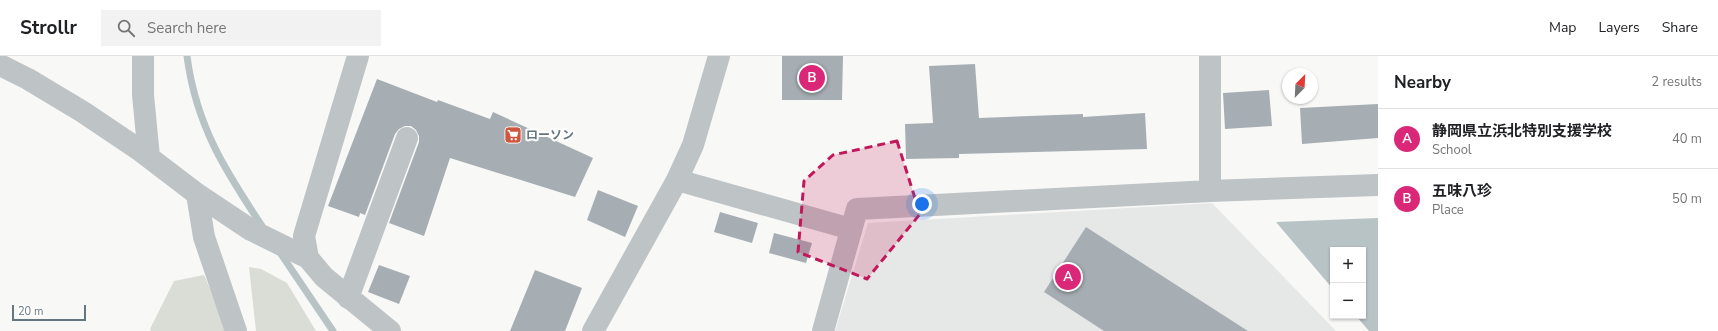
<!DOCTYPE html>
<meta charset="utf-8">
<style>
body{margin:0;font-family:"Nunito Sans","Noto Sans JP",sans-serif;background:#f2f2f2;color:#202124}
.controls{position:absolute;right:12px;bottom:12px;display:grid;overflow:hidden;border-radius:0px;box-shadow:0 1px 3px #0004}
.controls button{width:36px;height:36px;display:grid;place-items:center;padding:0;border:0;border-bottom:1px solid #e0e0e0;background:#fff;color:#202124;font:20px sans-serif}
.compass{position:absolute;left:1282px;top:12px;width:36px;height:36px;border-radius:50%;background:#fff;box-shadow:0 1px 3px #0004;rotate:24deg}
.scale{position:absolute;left:12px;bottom:10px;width:74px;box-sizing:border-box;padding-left:4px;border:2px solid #66767e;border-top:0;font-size:11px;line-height:14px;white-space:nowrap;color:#66767e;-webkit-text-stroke:3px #fff;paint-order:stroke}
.you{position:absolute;left:922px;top:148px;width:14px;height:14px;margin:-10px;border:3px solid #fff;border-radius:50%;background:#1a73e8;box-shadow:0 0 0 6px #1a73e833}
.badge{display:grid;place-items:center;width:26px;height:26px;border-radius:50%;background:#db2777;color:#fff;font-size:13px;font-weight:700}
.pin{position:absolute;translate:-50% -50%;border:2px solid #fff;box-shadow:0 1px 4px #0006}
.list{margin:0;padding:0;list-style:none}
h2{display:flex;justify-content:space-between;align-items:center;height:52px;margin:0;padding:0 16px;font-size:17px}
h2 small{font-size:13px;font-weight:400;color:#757577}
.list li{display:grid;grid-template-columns:26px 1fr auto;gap:12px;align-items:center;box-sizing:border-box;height:60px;padding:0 16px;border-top:1px solid #e0e0e0}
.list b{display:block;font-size:15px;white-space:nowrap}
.list p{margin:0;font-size:13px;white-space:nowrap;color:#757577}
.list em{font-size:13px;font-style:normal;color:#757577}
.icon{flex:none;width:22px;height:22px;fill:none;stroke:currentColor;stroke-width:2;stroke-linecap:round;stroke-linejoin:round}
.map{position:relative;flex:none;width:1378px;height:275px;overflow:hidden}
header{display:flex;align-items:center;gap:24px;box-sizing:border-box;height:56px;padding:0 20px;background:#fff;border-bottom:1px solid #e0e0e0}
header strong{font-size:19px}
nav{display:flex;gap:22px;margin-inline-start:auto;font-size:14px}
.search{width:280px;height:36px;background:#f2f2f2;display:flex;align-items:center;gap:10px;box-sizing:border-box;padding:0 14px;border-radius:0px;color:#757577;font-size:15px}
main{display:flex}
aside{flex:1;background:#fff}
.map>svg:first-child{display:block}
.built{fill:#e6e8e7}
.green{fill:#d9ddd6}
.water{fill:#b8c3c6}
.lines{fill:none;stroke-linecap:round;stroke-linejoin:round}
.stream{stroke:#b8c3c6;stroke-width:7}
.building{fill:#a6aeb3}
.minor{stroke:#bec3c6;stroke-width:22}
.marked{fill:#c2185b;fill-opacity:0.2;stroke:#c2185b;stroke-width:3;stroke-dasharray:8 5;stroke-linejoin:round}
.labels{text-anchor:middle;stroke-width:4;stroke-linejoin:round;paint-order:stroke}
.poi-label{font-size:12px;font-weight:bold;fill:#66767e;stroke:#fff;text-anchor:start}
</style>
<header>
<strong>Strollr</strong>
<div class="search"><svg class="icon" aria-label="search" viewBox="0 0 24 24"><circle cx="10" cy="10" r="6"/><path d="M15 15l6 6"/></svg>Search here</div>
<nav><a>Map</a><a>Layers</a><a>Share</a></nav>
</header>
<main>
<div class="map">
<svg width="1378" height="275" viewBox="0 0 1378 275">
<rect width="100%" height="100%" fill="#f8f8f7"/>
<path class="built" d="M 1212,147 L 1336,275 L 835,275 L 868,167 Z"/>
<path class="green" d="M 249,211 L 261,213 L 287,227 L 316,275 L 256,275 Z
M 204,219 L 228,275 L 151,275 L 150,273 L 174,225 Z"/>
<path class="water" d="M 1378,162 L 1378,275 L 1369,275 L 1356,260 L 1363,260 L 1363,194 L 1333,194 L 1333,233 L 1276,166 Z"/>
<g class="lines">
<path class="stream" d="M 187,0 C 196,70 226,116 264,173
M 279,195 L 333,275"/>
</g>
<path class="building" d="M 782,0 L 843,0 L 842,44 L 782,44 Z
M 975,8 L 979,62 L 1083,58 L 1083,61 L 1145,57 L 1147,93 L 959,98 L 959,102 L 906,103 L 905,68 L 933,67 L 929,10 Z
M 377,23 L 437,46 L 438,44 L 490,63 L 493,56 L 593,102 L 575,141 L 450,102 L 424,180 L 389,167 L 419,86 L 419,80 L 416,74 L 411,70 L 405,70 L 399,73 L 395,78 L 365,159 L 360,157 L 359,161 L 328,150 Z
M 1269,34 L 1272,70 L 1225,73 L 1223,37 Z
M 1378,48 L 1378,82 L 1302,88 L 1300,52 Z
M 598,134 L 638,150 L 625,181 L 587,164 Z
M 720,156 L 758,167 L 752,187 L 714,176 Z
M 1086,171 L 1248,275 L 1104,275 L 1044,236 Z
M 774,177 L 812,187 L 806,207 L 769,197 Z
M 379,209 L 410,220 L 399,248 L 368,236 Z
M 535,214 L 582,232 L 565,275 L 510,275 Z"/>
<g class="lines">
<path class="minor" d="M 143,0 L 143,39 L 149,101
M 1210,0 L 1210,135
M 0,9 L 28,23 L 83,56 L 138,93 L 197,138 L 251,174 L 308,202 L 324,221 L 390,275
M 677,124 L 851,173
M 197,138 L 204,181 L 236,275
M 308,202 L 304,180 L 358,0
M 348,242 L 407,82
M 593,275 L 677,124 L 693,89 L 719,0
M 823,275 L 857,153 L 1210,135 L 1378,129"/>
</g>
<path class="marked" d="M 897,85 L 920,158 L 867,223 L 798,196 L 804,125 L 833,99 Z"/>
<defs>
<g id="supermarket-square" transform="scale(0.9)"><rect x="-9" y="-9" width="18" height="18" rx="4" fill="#cf5740" stroke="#fff"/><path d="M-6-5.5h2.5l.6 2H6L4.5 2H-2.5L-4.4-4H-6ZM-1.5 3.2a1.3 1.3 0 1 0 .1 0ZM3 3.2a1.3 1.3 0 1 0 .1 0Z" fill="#fff"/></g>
</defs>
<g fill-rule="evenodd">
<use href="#supermarket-square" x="513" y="79"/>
</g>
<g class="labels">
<g class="poi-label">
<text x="526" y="83">ローソン</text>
</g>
</g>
</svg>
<div class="controls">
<button>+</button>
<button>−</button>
</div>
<svg class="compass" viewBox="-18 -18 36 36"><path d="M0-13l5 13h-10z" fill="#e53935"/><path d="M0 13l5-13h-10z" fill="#757577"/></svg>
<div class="scale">20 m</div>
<div class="you"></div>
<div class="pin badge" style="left:1068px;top:221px">A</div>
<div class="pin badge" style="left:812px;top:22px">B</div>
</div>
<aside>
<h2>Nearby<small>2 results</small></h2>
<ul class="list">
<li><span class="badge">A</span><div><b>静岡県立浜北特別支援学校</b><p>School</p></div><em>40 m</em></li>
<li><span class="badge">B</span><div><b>五味八珍</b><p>Place</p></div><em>50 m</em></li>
</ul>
</aside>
</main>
